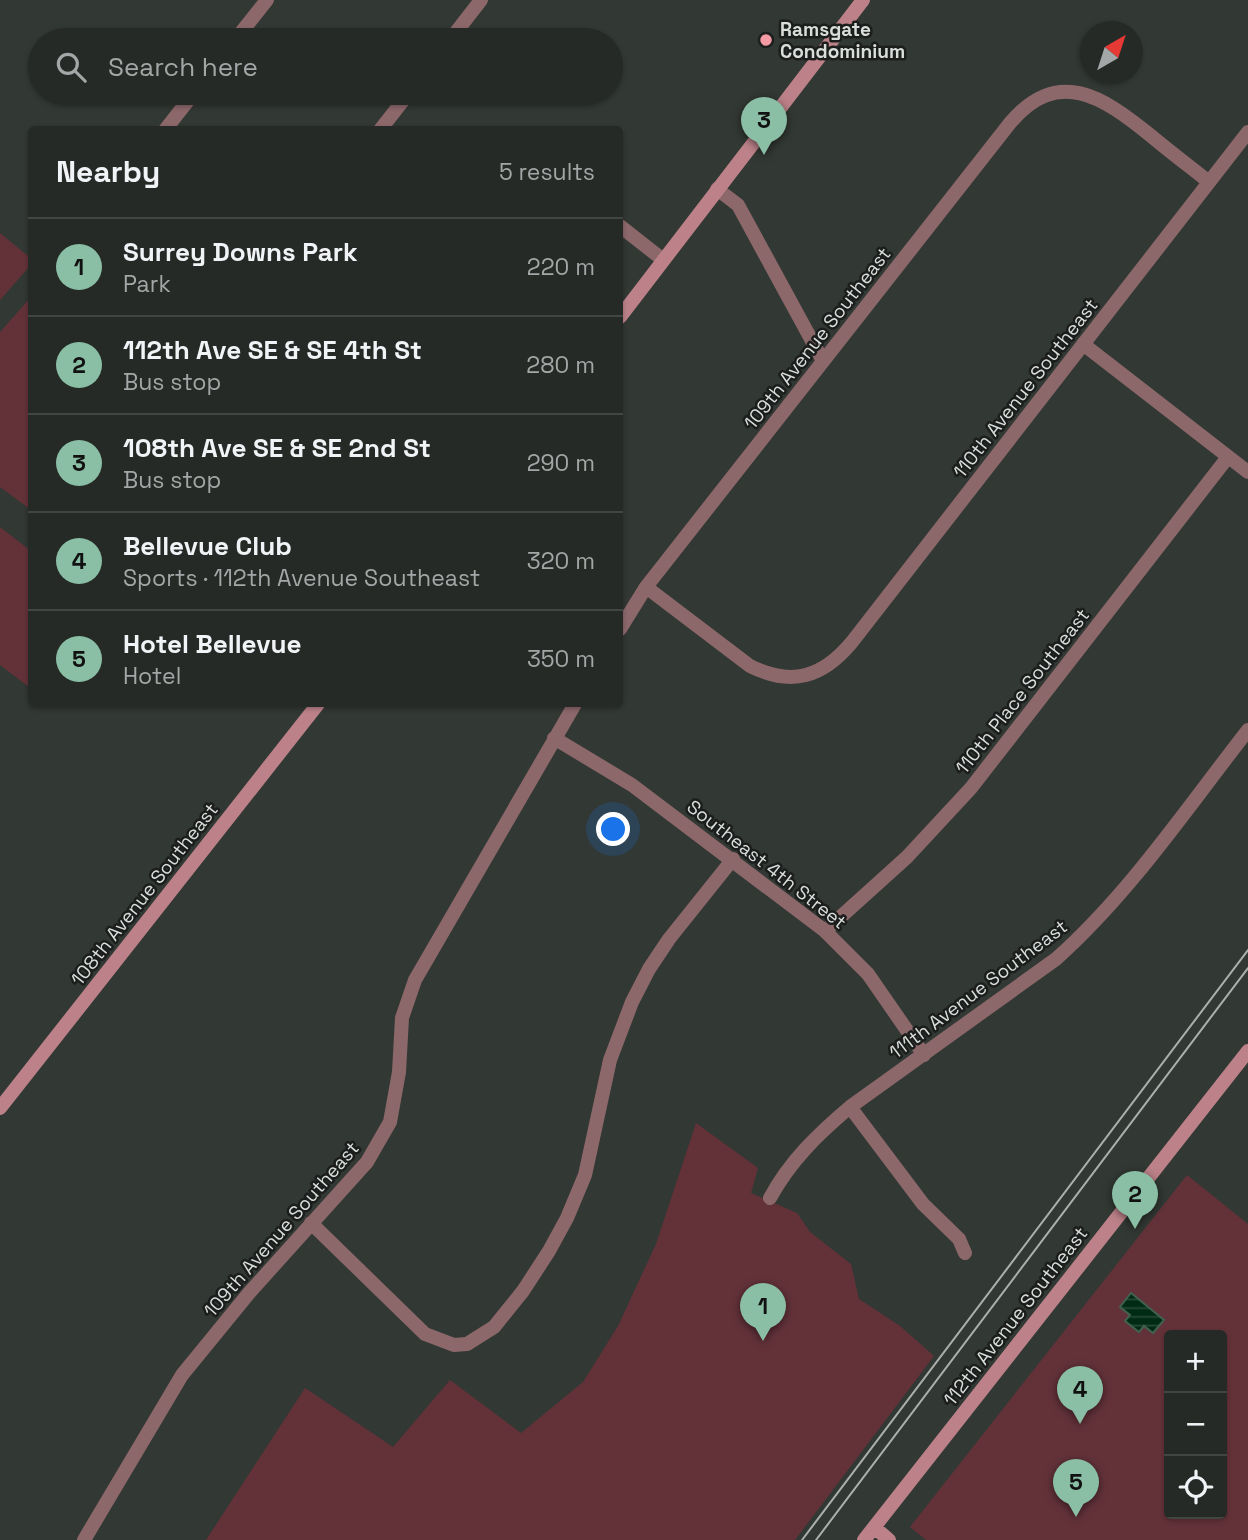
<!DOCTYPE html>
<meta charset="utf-8">
<style>
body{margin:0;font-family:"Space Grotesk",sans-serif;background:#2e322e;color:#f1f3f6}
.controls{position:absolute;right:21px;bottom:21px;display:grid;overflow:hidden;border-radius:7px;box-shadow:0 2px 5px #0004}
.controls button{width:63px;height:63px;display:grid;place-items:center;padding:0;border:0;border-bottom:2px solid #424643;background:#262a26;color:#f1f3f6;font:35px sans-serif}
.compass{position:absolute;left:1080px;top:21px;width:63px;height:63px;border-radius:50%;background:#262a26;box-shadow:0 2px 5px #0004;rotate:39deg}
.you{position:absolute;left:614px;top:830px;width:24px;height:24px;margin:-18px;border:5px solid #fff;border-radius:50%;background:#1a73e8;box-shadow:0 0 0 10px #1a73e833}
.badge{display:grid;place-items:center;width:46px;height:46px;border-radius:50%;background:#8abfa5;color:#111;font-size:23px;font-weight:700}
.pin{position:absolute;translate:-50% -58px;filter:drop-shadow(0 2px 4px #0008)}
.pin::after{content:'';position:absolute;top:37px;width:24px;height:21px;background:inherit;clip-path:polygon(0 0,100% 0,50% 100%)}
.list{margin:0;padding:0;list-style:none}
h2{display:flex;justify-content:space-between;align-items:center;height:91px;margin:0;padding:0 28px;font-size:30px}
h2 small{font-size:23px;font-weight:400;color:#a4a7a7}
.list li{display:grid;grid-template-columns:46px 1fr auto;gap:21px;align-items:center;box-sizing:border-box;height:98px;padding:0 28px;border-top:2px solid #424643}
.list b{display:block;font-size:26px;white-space:nowrap}
.list p{margin:0;font-size:23px;white-space:nowrap;color:#a4a7a7}
.list em{font-size:23px;font-style:normal;color:#a4a7a7}
.icon{flex:none;width:38px;height:38px;fill:none;stroke:currentColor;stroke-width:2;stroke-linecap:round;stroke-linejoin:round}
.map{position:relative;flex:none;width:1248px;height:1540px;overflow:hidden}
.search{position:absolute;background:#262a26;box-shadow:0 2px 5px #0004;left:28px;top:28px;width:595px;height:77px;display:flex;align-items:center;gap:18px;box-sizing:border-box;padding:0 24px;border-radius:38px;color:#a4a7a7;font-size:26px}
.panel{position:absolute;background:#262a26;box-shadow:0 2px 5px #0004;left:28px;top:126px;width:595px;height:581px;border-radius:7px}
.map>svg:first-child{display:block}
.park{fill:#633239;fill-rule:evenodd}
.water{fill:url(#water-rules);stroke:#41614f;stroke-width:2}
.lines{fill:none;stroke-linecap:round;stroke-linejoin:round}
.street{stroke:#8d686b;stroke-width:14}
.secondary{stroke:#bd8289;stroke-width:14}
.tram{stroke:#abb0ac;stroke-width:2}
.poi-dot{fill:#f49aa5;stroke:#1b1e1c;stroke-width:2.5}
.labels{text-anchor:middle;stroke-width:5;stroke-linejoin:round;paint-order:stroke}
.poi-label{font-size:19px;font-weight:bold;fill:#dadedb;stroke:#1b1e1c;text-anchor:start}
.street-label{font-size:19px;fill:#dadedb;stroke:#1b1e1c}
</style>
<div class="map">
<svg width="1248" height="1540" viewBox="0 0 1248 1540">
<defs>
<pattern id="water-rules" width="6" height="5" patternUnits="userSpaceOnUse" patternTransform="scale(1.75)"><rect width="6" height="5" fill="#002b13"/><path d="M0 2.5h6" fill="none" stroke="#254935"/></pattern>
</defs>
<rect width="100%" height="100%" fill="#323833"/>
<path class="park" d="M 0,233 L 28,256 L 30,266 L 0,300 Z
M 31,297 L 31,510 L 0,487 L 0,332 Z
M 0,527 L 31,551 L 32,684 L 29,687 L 0,665 Z
M 696,1123 L 758,1168 L 751,1193 L 797,1213 L 810,1232 L 851,1264 L 859,1299 L 900,1326 L 934,1356 L 795,1540 L 206,1540 L 305,1388 L 393,1447 L 450,1380 L 521,1433 L 583,1382 L 618,1326 L 656,1244 Z
M 1187,1175 L 1248,1224 L 1248,1540 L 926,1540 L 910,1527 ZM 1169,1335 L 1222,1335 L 1222,1514 L 1169,1514 Z"/>
<path class="water" d="M 1131,1293 L 1164,1320 L 1153,1333 L 1144,1326 L 1139,1332 L 1125,1321 L 1130,1315 L 1120,1307 Z"/>
<g class="lines">
<path class="street" d="M 235,40 L 267,0
M 450,40 L 481,0
M 165,130 L 194,93
M 380,130 L 409,93
M 717,189 L 738,205 L 823,361
M 620,226 L 662,259
M 1083,344 L 1248,472
M 646,587 L 750,666 C 792,687 823,677 852,642 L 1248,132
M 620,629 L 646,587 L 1010,123 C 1058,66 1103,97 1150,135 C 1169,151 1189,166 1209,182
M 554,738 L 632,785 L 825,931 L 868,974 L 924,1055
M 825,931 L 907,857 L 971,788 L 1228,457
M 850,1107 L 923,1204 L 959,1239 L 965,1253
M 770,1198 C 790,1161 818,1134 850,1107 L 1056,959 C 1130,893 1187,808 1248,730
M 311,1223 L 425,1334 L 454,1345 L 467,1344 L 494,1327 L 523,1291 L 549,1251 L 567,1218 L 585,1175 L 610,1060 L 632,1002 L 649,969 L 669,939 L 733,859
M 84,1540 L 182,1375 L 249,1293 L 367,1162 L 390,1122 L 399,1072 L 402,1018 L 415,980 L 575,704"/>
<path class="secondary" d="M 620,317 L 863,0
M 0,1108 L 318,704
M 874,1527 L 889,1540
M 864,1540 L 1248,1051"/>
<path class="tram" d="M 802,1540 L 1248,950
M 816,1540 L 1248,968"/>
</g>
<circle class="poi-dot" cx="766" cy="40" r="7"/>
<g class="labels">
<g class="poi-label">
<text x="780" y="36">Ramsgate<tspan x="780" dy="22">Condominium</tspan></text>
</g>
<g class="street-label">
<text transform="translate(817 338) rotate(-52)" y="7">109th Avenue Southeast</text>
<text transform="translate(1025 388) rotate(-52)" y="7">110th Avenue Southeast</text>
<text transform="translate(1022 691) rotate(-52)" y="7">110th Place Southeast</text>
<text transform="translate(767 864) rotate(38)" y="7">Southeast 4th Street</text>
<text transform="translate(144 894) rotate(-52)" y="7">108th Avenue Southeast</text>
<text transform="translate(978 989) rotate(-37)" y="7">111th Avenue Southeast</text>
<text transform="translate(281 1229) rotate(-49)" y="7">109th Avenue Southeast</text>
<text transform="translate(1015 1316) rotate(-52)" y="7">112th Avenue Southeast</text>
</g>
</g>
</svg>
<div class="controls">
<button>+</button>
<button>−</button>
<button><svg class="icon" aria-label="locate" viewBox="0 0 24 24"><circle cx="12" cy="12" r="6"/><path d="M12 2v4M12 18v4M2 12h4M18 12h4"/></svg></button>
</div>
<svg class="compass" viewBox="-18 -18 36 36"><path d="M0-13l5 13h-10z" fill="#e53935"/><path d="M0 13l5-13h-10z" fill="#a4a7a7"/></svg>
<div class="you"></div>
<div class="pin badge" style="left:763px;top:1341px">1</div>
<div class="pin badge" style="left:1135px;top:1229px">2</div>
<div class="pin badge" style="left:764px;top:155px">3</div>
<div class="pin badge" style="left:1080px;top:1424px">4</div>
<div class="pin badge" style="left:1076px;top:1517px">5</div>
<div class="search"><svg class="icon" aria-label="search" viewBox="0 0 24 24"><circle cx="10" cy="10" r="6"/><path d="M15 15l6 6"/></svg>Search here</div>
<section class="panel">
<h2>Nearby<small>5 results</small></h2>
<ul class="list">
<li><span class="badge">1</span><div><b>Surrey Downs Park</b><p>Park</p></div><em>220 m</em></li>
<li><span class="badge">2</span><div><b>112th Ave SE &amp; SE 4th St</b><p>Bus stop</p></div><em>280 m</em></li>
<li><span class="badge">3</span><div><b>108th Ave SE &amp; SE 2nd St</b><p>Bus stop</p></div><em>290 m</em></li>
<li><span class="badge">4</span><div><b>Bellevue Club</b><p>Sports · 112th Avenue Southeast</p></div><em>320 m</em></li>
<li><span class="badge">5</span><div><b>Hotel Bellevue</b><p>Hotel</p></div><em>350 m</em></li>
</ul>
</section>
</div>
